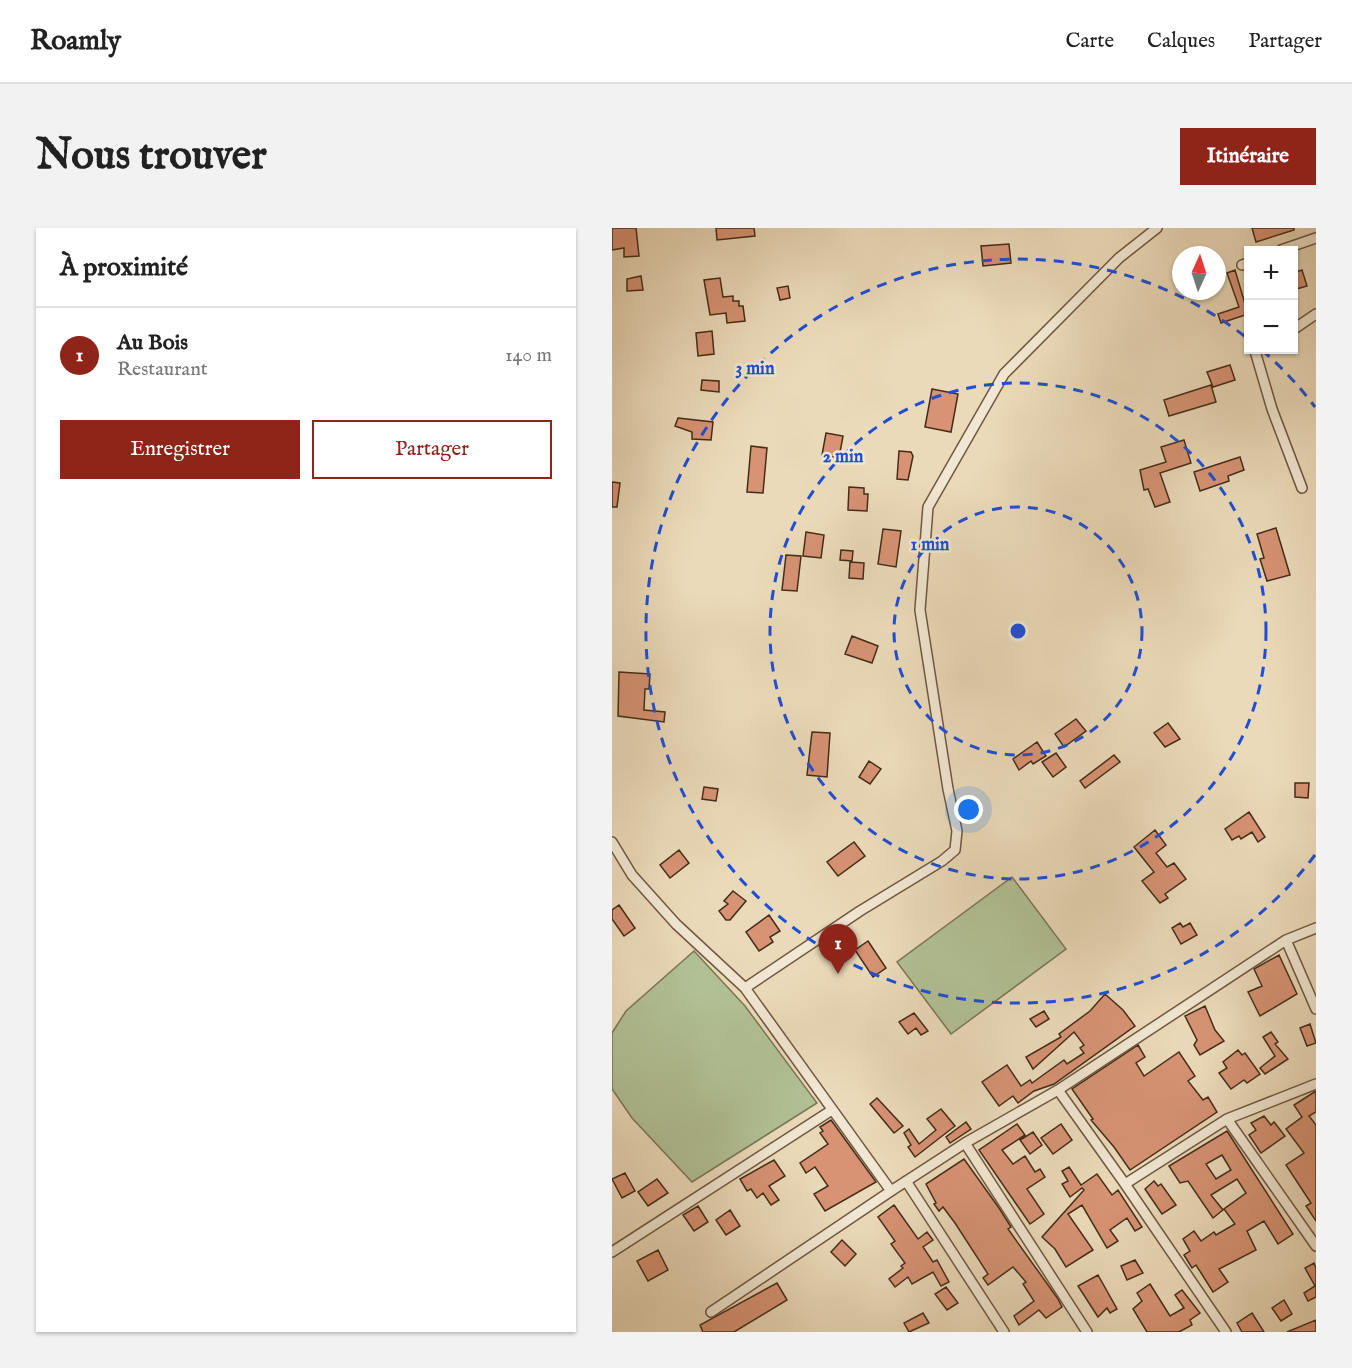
<!DOCTYPE html>
<html lang="fr">
<meta charset="utf-8">
<style>
body{margin:0;font-family:"IM FELL English",serif;background:#f2f2f2;color:#222}
.controls{position:absolute;right:18px;top:18px;display:grid;overflow:hidden;border-radius:0px;box-shadow:0 2px 4px #0004}
.controls button{width:54px;height:54px;display:grid;place-items:center;padding:0;border:0;border-bottom:2px solid #e0e0e0;background:#fff;color:#222;font:30px sans-serif}
.compass{position:absolute;left:560px;top:18px;width:54px;height:54px;border-radius:50%;background:#fff;box-shadow:0 2px 4px #0004;rotate:3deg}
.you{position:absolute;left:357px;top:582px;width:21px;height:21px;margin:-15px;border:4px solid #fff;border-radius:50%;background:#1a73e8;box-shadow:0 0 0 9px #1a73e833}
.badge{display:grid;place-items:center;width:39px;height:39px;border-radius:50%;background:#8f2418;color:#fff;font-size:20px;font-weight:700}
.pin{position:absolute;translate:-50% -50px;filter:drop-shadow(0 2px 3px #0008)}
.pin::after{content:'';position:absolute;top:32px;width:21px;height:18px;background:inherit;clip-path:polygon(0 0,100% 0,50% 100%)}
.list{margin:0;padding:0;list-style:none}
h2{display:flex;justify-content:space-between;align-items:center;height:78px;margin:0;padding:0 24px;font-size:26px}
h2 small{font-size:20px;font-weight:400;color:#767676}
.list li{display:grid;grid-template-columns:39px 1fr auto;gap:18px;align-items:center;box-sizing:border-box;height:96px;padding:0 24px;border-top:2px solid #e0e0e0}
.list b{display:block;font-size:22px;white-space:nowrap}
.list p{margin:0;font-size:20px;white-space:nowrap;color:#767676}
.list em{font-size:20px;font-style:normal;color:#767676}
.actions{display:flex;gap:12px;padding:18px 24px}
.actions a{flex:1;padding:14px 0;border:2px solid #8f2418;border-radius:0px;text-align:center;font-size:21px;color:#8f2418}
.actions .main{background:#8f2418;color:#fff}
.map{position:relative;flex:none;width:704px;height:1104px;overflow:hidden;border-radius:0px}
header{display:flex;align-items:center;gap:36px;box-sizing:border-box;height:84px;padding:0 30px;background:#fff;border-bottom:2px solid #e0e0e0}
header strong{font-size:28px}
nav{display:flex;gap:33px;margin-inline-start:auto;font-size:21px}
.intro{display:flex;align-items:center;justify-content:space-between;box-sizing:border-box;height:144px;padding:0 36px}
h1{margin:0;font-size:42px}
.button{padding:15px 27px;border-radius:0px;background:#8f2418;color:#fff;font-size:21px;font-weight:700}
main{display:flex;gap:36px;padding:0 36px}
aside{flex:1;background:#fff;border-radius:0px;box-shadow:0 2px 4px #0004}
.map>svg:first-child{display:block}
.green{fill:#b1c195;stroke:#7a7656;stroke-width:1.5}
.building{fill:#d79374;stroke:#442c18;stroke-width:1.5;fill-rule:evenodd}
.lines{fill:none;stroke-linecap:round;stroke-linejoin:round}
.minor-casing{stroke:#6e5840;stroke-width:12}
.minor{stroke:#f2e7d2;stroke-width:9}
.ring{fill:none;stroke:#1d4ed8;stroke-width:3;stroke-dasharray:10 8}
.centre{fill:#1d4ed8;stroke:#f2e7d2;stroke-width:3}
.ring-label{font-size:18px;text-anchor:middle;font-weight:bold;fill:#1d4ed8;stroke:#f2e7d2;stroke-width:5;stroke-linejoin:round;paint-order:stroke}
</style>
<header>
<strong>Roamly</strong>
<nav><a>Carte</a><a>Calques</a><a>Partager</a></nav>
</header>
<div class="intro"><h1>Nous trouver</h1><a class="button">Itinéraire</a></div>
<main>
<aside>
<h2>À proximité<small></small></h2>
<ul class="list">
<li><span class="badge">1</span><div><b>Au Bois</b><p>Restaurant</p></div><em>140 m</em></li>
</ul>
<div class="actions"><a class="main">Enregistrer</a><a>Partager</a></div>
</aside>
<div class="map">
<svg width="704" height="1104" viewBox="0 0 704 1104">
<rect width="100%" height="100%" fill="#ebdab9"/>
<filter id="stains"><feTurbulence type="fractalNoise" baseFrequency=".00333" numOctaves="4"/><feColorMatrix values="0 0 0 0 .2 0 0 0 0 .09 0 0 0 0 .02 0 0 0 .5 -.17"/></filter>
<radialGradient id="worn" r=".72"><stop offset=".6" stop-color="#630" stop-opacity="0"/><stop offset="1" stop-color="#630" stop-opacity=".3"/></radialGradient>
<path class="green" d="M 400,649 L 454,721 L 339,806 L 285,734 Z
M 82,723 L 133,778 L 205,875 L 80,954 L 20,890 L 0,861 L 0,805 L 14,783 Z"/>
<path class="building" d="M 0,0 L 24,0 L 27,28 L 12,29 L 12,20 L 0,22 Z
M 104,0 L 142,0 L 143,8 L 105,12 Z
M 640,0 L 682,0 L 682,2 L 644,14 Z
M 397,16 L 399,35 L 371,38 L 369,18 Z
M 623,42 L 636,86 L 609,95 L 606,86 L 627,79 L 615,45 Z
M 690,42 L 695,58 L 681,62 L 681,45 Z
M 29,48 L 31,62 L 15,63 L 15,51 Z
M 108,50 L 111,69 L 121,68 L 121,73 L 127,73 L 127,78 L 131,78 L 133,93 L 115,95 L 114,85 L 98,87 L 92,52 Z
M 176,58 L 178,70 L 168,72 L 165,60 Z
M 100,103 L 102,126 L 86,128 L 84,105 Z
M 618,137 L 623,152 L 601,159 L 595,144 Z
M 90,152 L 107,153 L 107,164 L 89,162 Z
M 599,157 L 604,174 L 557,188 L 552,172 Z
M 320,161 L 346,166 L 339,204 L 313,199 Z
M 66,190 L 101,194 L 99,212 L 80,211 L 80,204 L 63,198 Z
M 214,205 L 231,208 L 227,230 L 210,227 Z
M 572,212 L 579,235 L 548,245 L 558,274 L 543,279 L 536,261 L 532,262 L 528,242 L 554,234 L 549,219 Z
M 139,218 L 155,220 L 151,265 L 135,264 Z
M 287,223 L 299,224 L 301,228 L 296,252 L 285,251 Z
M 628,229 L 632,242 L 616,248 L 617,253 L 588,263 L 582,244 Z
M 0,254 L 8,255 L 5,279 L 0,279 Z
M 237,259 L 252,260 L 252,266 L 256,266 L 255,283 L 236,282 Z
M 664,300 L 678,347 L 655,353 L 648,331 L 652,330 L 645,306 Z
M 271,301 L 289,303 L 284,339 L 266,336 Z
M 194,304 L 212,307 L 209,330 L 191,328 Z
M 229,322 L 241,323 L 240,333 L 228,332 Z
M 174,327 L 189,328 L 185,363 L 170,362 Z
M 238,334 L 252,335 L 251,351 L 237,350 Z
M 240,408 L 266,418 L 260,435 L 233,426 Z
M 7,444 L 38,446 L 37,461 L 33,461 L 32,482 L 53,484 L 52,494 L 6,488 Z
M 464,491 L 474,503 L 452,519 L 443,506 Z
M 556,495 L 568,511 L 553,519 L 542,505 Z
M 200,504 L 218,505 L 215,549 L 195,547 Z
M 425,514 L 434,528 L 421,536 L 419,533 L 407,542 L 401,531 Z
M 444,525 L 454,539 L 441,549 L 430,534 Z
M 502,527 L 508,534 L 473,560 L 468,553 Z
M 257,533 L 269,541 L 258,556 L 247,549 Z
M 683,555 L 697,555 L 696,570 L 683,569 Z
M 92,559 L 106,561 L 104,573 L 90,571 Z
M 637,584 L 653,609 L 646,614 L 640,604 L 629,611 L 627,608 L 620,612 L 613,601 Z
M 543,602 L 554,617 L 544,625 L 555,639 L 562,635 L 574,651 L 553,666 L 556,670 L 548,675 L 530,653 L 542,644 L 522,619 Z
M 242,614 L 253,628 L 226,648 L 215,634 Z
M 67,622 L 77,635 L 58,650 L 48,637 Z
M 121,663 L 134,673 L 118,692 L 114,692 L 107,683 L 116,676 L 112,673 Z
M 7,677 L 23,700 L 12,708 L 0,691 L 0,682 Z
M 157,687 L 168,703 L 158,709 L 161,714 L 147,723 L 134,704 Z
M 568,695 L 571,699 L 578,695 L 585,707 L 569,716 L 560,700 Z
M 256,713 L 274,740 L 261,749 L 243,722 Z
M 667,727 L 685,766 L 648,788 L 636,764 L 650,758 L 642,741 Z
M 493,766 L 511,782 L 523,798 L 442,856 L 422,863 L 406,875 L 401,868 L 387,878 L 370,854 L 395,837 L 409,858 L 418,852 L 420,855 L 452,832 L 455,836 L 472,825 L 468,820 L 472,817 L 462,804 L 421,841 L 414,829 L 449,809 L 447,806 L 478,783 Z
M 593,778 L 603,802 L 612,813 L 588,827 L 582,817 L 585,812 L 573,788 Z
M 432,783 L 437,791 L 424,799 L 418,791 Z
M 302,785 L 316,803 L 309,807 L 304,800 L 296,806 L 287,794 Z
M 698,796 L 704,815 L 695,818 L 688,800 Z
M 659,804 L 666,814 L 663,816 L 676,831 L 653,846 L 648,840 L 663,828 L 651,809 Z
M 526,817 L 533,829 L 524,835 L 532,848 L 567,824 L 583,848 L 576,853 L 591,872 L 596,869 L 605,884 L 518,942 L 502,919 L 479,892 L 481,891 L 460,861 Z
M 626,822 L 630,827 L 633,825 L 648,846 L 635,855 L 632,852 L 619,861 L 607,845 L 615,840 L 611,834 Z
M 704,863 L 704,884 L 697,888 L 704,897 L 704,993 L 694,978 L 699,975 L 674,937 L 692,925 L 674,901 L 690,889 L 682,877 Z
M 265,870 L 291,898 L 282,905 L 258,876 Z
M 329,881 L 343,898 L 303,929 L 296,919 L 299,917 L 292,905 L 297,901 L 307,916 L 324,902 L 315,891 Z
M 652,888 L 659,897 L 662,894 L 673,908 L 649,925 L 637,907 L 644,902 L 639,895 Z
M 219,892 L 264,954 L 213,983 L 202,966 L 216,958 L 203,939 L 194,945 L 188,935 L 216,916 L 208,905 L 211,903 L 208,899 Z
M 354,894 L 359,901 L 338,915 L 334,909 Z
M 405,896 L 413,907 L 390,922 L 401,936 L 413,928 L 423,944 L 428,941 L 433,949 L 415,961 L 432,986 L 418,996 L 367,922 Z
M 449,896 L 460,912 L 441,926 L 429,910 Z
M 615,903 L 681,1006 L 666,1016 L 652,993 L 635,1003 L 644,1022 L 607,1041 L 616,1054 L 601,1064 L 584,1037 L 580,1040 L 572,1027 L 578,1023 L 571,1011 L 582,1003 L 589,1013 L 602,1004 L 604,1007 L 623,996 L 612,981 L 634,965 L 625,951 L 599,967 L 611,982 L 601,990 L 576,953 L 568,955 L 557,938 ZM 610,927 L 619,942 L 604,951 L 594,936 Z
M 421,904 L 430,917 L 418,926 L 408,912 Z
M 352,931 L 387,980 L 399,999 L 396,1001 L 446,1071 L 450,1079 L 434,1090 L 427,1082 L 407,1097 L 402,1088 L 422,1073 L 411,1056 L 414,1054 L 401,1039 L 376,1057 L 371,1050 L 376,1046 L 343,995 L 331,979 L 327,983 L 322,976 L 324,975 L 314,956 Z
M 162,932 L 173,948 L 157,958 L 167,972 L 159,977 L 151,965 L 145,970 L 139,961 L 135,963 L 128,951 Z
M 457,939 L 469,957 L 485,946 L 500,967 L 506,962 L 530,999 L 523,1003 L 515,990 L 498,1002 L 506,1013 L 495,1020 L 470,977 L 456,986 L 481,1022 L 454,1039 L 443,1021 L 430,1009 L 472,962 L 470,960 L 458,969 L 450,956 L 456,953 L 450,943 Z
M 13,945 L 23,963 L 10,970 L 0,951 Z
M 45,951 L 56,965 L 36,978 L 26,964 Z
M 542,953 L 546,958 L 549,956 L 564,977 L 550,986 L 533,961 Z
M 282,977 L 306,1011 L 315,1004 L 321,1012 L 311,1019 L 321,1034 L 325,1032 L 337,1054 L 329,1058 L 321,1044 L 300,1056 L 296,1049 L 283,1059 L 277,1051 L 291,1040 L 289,1038 L 293,1035 L 279,1016 L 283,1013 L 266,989 Z
M 86,978 L 96,994 L 82,1003 L 71,987 Z
M 118,982 L 128,998 L 114,1007 L 104,992 Z
M 230,1012 L 244,1026 L 233,1038 L 219,1024 Z
M 46,1022 L 56,1042 L 36,1053 L 25,1033 Z
M 523,1032 L 531,1045 L 515,1052 L 509,1038 Z
M 702,1035 L 704,1040 L 704,1069 L 696,1073 L 692,1065 L 703,1058 L 693,1040 Z
M 486,1047 L 505,1081 L 498,1085 L 495,1080 L 486,1089 L 466,1058 Z
M 165,1055 L 175,1072 L 122,1104 L 91,1104 L 88,1097 Z
M 538,1056 L 558,1088 L 572,1080 L 563,1067 L 570,1062 L 588,1085 L 578,1092 L 580,1097 L 567,1104 L 535,1104 L 521,1081 L 530,1073 L 525,1065 Z
M 334,1059 L 346,1075 L 335,1082 L 323,1066 Z
M 672,1072 L 680,1086 L 669,1093 L 660,1080 Z
M 311,1085 L 317,1095 L 297,1104 L 292,1095 Z
M 640,1085 L 652,1104 L 630,1104 L 625,1095 Z
M 704,1092 L 704,1104 L 675,1104 Z"/>
<g class="lines">
<g class="minor-casing">
<path id="minor" d="M 669,22 L 704,10
M 630,37 L 636,35
M 682,101 L 704,86
M 645,122 L 643,123 L 660,181 L 690,260
M 0,614 L 20,647 L 64,696 L 133,760 L 279,963 L 353,915 L 446,862 L 513,956 L 615,891 L 704,1018
M 674,712 L 704,781
M 133,760 L 248,683 L 330,633 L 343,622 L 345,603 L 336,561 L 308,382 L 316,279 L 392,146 L 507,30 L 545,0
M 446,862 L 674,712 L 704,700
M 615,891 L 704,856
M 353,915 L 475,1104
M 294,953 L 392,1104
M 513,956 L 614,1104
M 0,1024 L 220,882
M 99,1084 L 279,963"/>
</g>
<use href="#minor" class="minor"/>
</g>
<g class="ring">
<circle cx="406" cy="403" r="124"/>
<circle cx="406" cy="403" r="248"/>
<path d="M703 627A372 372 0 1 1 635 110M650 122A372 372 0 0 1 703 179"/>
</g>
<circle cx="406" cy="403" r="9" class="centre"/>
<g class="ring-label">
<text x="143" y="146">3 min</text>
<text x="231" y="234">2 min</text>
<text x="318" y="322">1 min</text>
</g>
<rect width="100%" height="100%" filter="url(#stains)"/>
<rect width="100%" height="100%" fill="url(#worn)"/>
</svg>
<div class="controls">
<button>+</button>
<button>−</button>
</div>
<svg class="compass" viewBox="-18 -18 36 36"><path d="M0-13l5 13h-10z" fill="#e53935"/><path d="M0 13l5-13h-10z" fill="#767676"/></svg>
<div class="you"></div>
<div class="pin badge" style="left:226px;top:746px">1</div>
</div>
</main>
